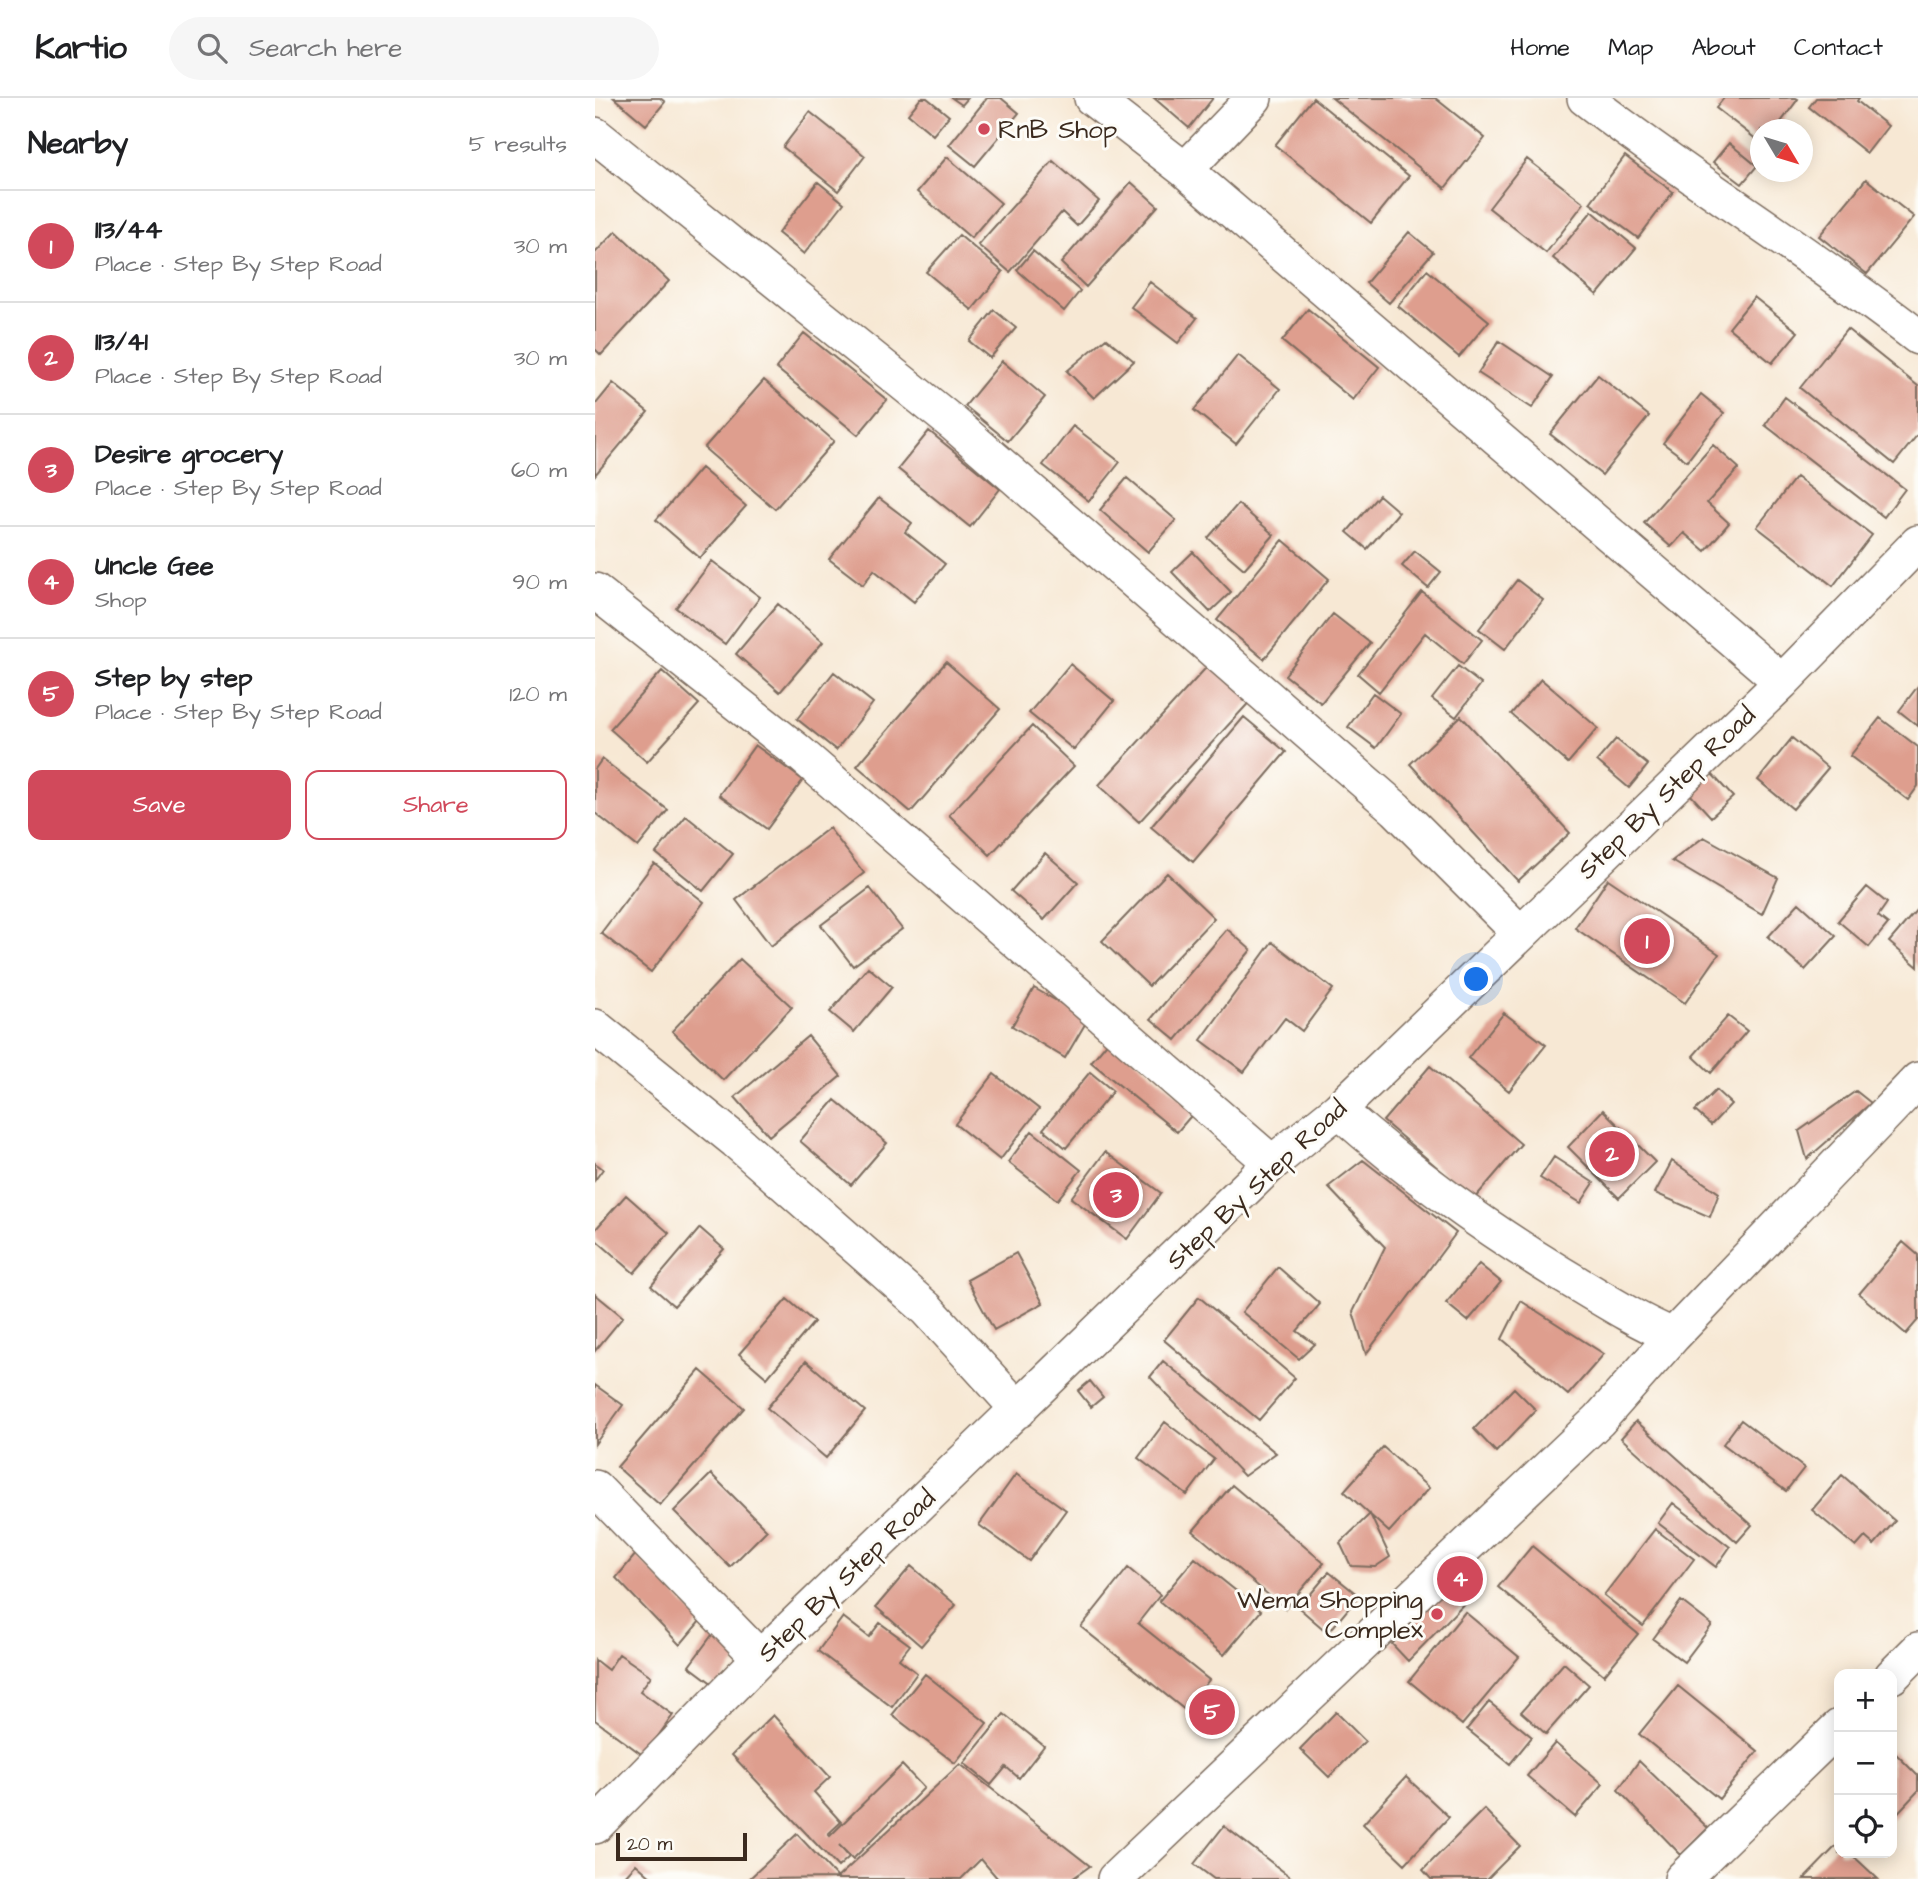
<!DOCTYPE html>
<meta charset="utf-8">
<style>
body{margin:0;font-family:"Architects Daughter",sans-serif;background:#f6f6f6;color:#202124}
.controls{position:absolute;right:21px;bottom:21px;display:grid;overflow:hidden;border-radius:14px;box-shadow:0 4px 18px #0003}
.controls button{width:63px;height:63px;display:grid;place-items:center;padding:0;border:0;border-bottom:2px solid #e0e0e0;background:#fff;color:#202124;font:35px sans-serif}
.compass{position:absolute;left:1155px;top:21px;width:63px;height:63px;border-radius:50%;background:#fff;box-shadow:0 4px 18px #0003;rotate:128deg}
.scale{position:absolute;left:21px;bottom:18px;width:131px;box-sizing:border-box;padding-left:7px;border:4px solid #3b2a1e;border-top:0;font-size:19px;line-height:24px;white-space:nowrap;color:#3b2a1e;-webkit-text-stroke:5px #fdfcf7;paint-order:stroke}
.you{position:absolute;left:882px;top:882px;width:24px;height:24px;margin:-18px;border:5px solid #fff;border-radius:50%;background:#1a73e8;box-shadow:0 0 0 10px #1a73e833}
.badge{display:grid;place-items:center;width:46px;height:46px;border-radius:50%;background:#d1495b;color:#fff;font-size:23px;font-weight:700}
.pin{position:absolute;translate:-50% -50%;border:4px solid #fff;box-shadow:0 2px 7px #0006}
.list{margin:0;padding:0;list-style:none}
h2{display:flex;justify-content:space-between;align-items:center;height:91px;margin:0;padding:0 28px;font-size:30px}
h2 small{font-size:23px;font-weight:400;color:#757577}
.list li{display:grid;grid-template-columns:46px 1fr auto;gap:21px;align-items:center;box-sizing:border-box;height:112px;padding:0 28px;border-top:2px solid #e0e0e0}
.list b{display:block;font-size:26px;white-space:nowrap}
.list p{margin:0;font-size:23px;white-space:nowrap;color:#757577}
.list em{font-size:23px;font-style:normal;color:#757577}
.actions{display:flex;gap:14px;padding:21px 28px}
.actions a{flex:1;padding:16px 0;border:2px solid #d1495b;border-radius:14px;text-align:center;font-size:24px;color:#d1495b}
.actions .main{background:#d1495b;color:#fff}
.icon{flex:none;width:38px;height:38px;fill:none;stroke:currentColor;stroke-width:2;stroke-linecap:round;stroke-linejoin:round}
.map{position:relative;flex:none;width:1323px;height:1781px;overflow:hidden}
header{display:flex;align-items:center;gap:42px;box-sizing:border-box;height:98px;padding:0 35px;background:#fff;border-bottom:2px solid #e0e0e0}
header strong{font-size:33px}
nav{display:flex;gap:38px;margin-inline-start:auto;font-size:24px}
.search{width:490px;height:63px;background:#f6f6f6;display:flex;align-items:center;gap:18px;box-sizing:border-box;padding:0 24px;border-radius:38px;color:#757577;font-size:26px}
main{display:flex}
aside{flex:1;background:#fff}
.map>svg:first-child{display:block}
.building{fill:#de9e8e}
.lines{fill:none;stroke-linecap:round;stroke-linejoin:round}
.street-casing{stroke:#7d6c5e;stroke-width:38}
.street{stroke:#fff;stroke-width:35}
.poi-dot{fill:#d1495b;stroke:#fdfcf7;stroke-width:2.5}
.labels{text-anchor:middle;stroke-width:6;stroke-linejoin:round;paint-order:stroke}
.poi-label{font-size:26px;fill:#3b2a1e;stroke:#fdfcf7;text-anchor:start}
.street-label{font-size:26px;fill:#3b2a1e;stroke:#fdfcf7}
</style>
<header>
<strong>Kartio</strong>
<div class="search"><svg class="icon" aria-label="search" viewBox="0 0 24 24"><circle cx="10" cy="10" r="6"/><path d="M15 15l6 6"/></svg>Search here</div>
<nav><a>Home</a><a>Map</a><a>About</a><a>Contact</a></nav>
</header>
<main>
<aside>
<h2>Nearby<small>5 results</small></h2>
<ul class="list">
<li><span class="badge">1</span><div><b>113/44</b><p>Place · Step By Step Road</p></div><em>30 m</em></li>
<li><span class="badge">2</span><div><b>113/41</b><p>Place · Step By Step Road</p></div><em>30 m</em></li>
<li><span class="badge">3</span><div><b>Desire grocery</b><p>Place · Step By Step Road</p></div><em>60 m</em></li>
<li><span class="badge">4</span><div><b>Uncle Gee</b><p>Shop</p></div><em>90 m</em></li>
<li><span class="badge">5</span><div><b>Step by step</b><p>Place · Step By Step Road</p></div><em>120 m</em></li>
</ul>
<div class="actions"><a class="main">Save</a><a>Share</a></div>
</aside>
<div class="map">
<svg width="1323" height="1781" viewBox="0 0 1323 1781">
<rect width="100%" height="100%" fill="#fdfcf7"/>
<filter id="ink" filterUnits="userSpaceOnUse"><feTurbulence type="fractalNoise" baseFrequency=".0143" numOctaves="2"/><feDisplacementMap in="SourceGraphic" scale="14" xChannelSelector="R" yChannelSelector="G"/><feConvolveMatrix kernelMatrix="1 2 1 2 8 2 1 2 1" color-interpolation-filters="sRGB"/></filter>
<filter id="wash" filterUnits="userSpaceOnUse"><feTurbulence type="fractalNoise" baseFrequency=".00686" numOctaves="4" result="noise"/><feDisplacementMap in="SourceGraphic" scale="28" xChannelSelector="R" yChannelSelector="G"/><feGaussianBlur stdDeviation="1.57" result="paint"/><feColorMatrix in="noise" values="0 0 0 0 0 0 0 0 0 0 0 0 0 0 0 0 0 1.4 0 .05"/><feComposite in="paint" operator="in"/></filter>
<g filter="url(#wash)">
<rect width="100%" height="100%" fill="#f7e8d4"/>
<g id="blocks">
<path class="building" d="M 19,0 L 65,0 L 70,4 L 51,27 Z
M 326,0 L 332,0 L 354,18 L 338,37 L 313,16 Z
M 357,0 L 373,0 L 367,7 Z
M 392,0 L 406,0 L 424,15 L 380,68 L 354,47 Z
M 559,0 L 618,0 L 594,30 Z
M 718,0 L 814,78 L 776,125 L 680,47 Z
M 737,0 L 840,0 L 890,40 L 850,90 Z
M 1129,0 L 1201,0 L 1203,1 L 1180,32 L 1166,32 L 1166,45 L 1121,10 Z
M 1221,0 L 1264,0 L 1262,3 L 1293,28 L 1272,55 L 1214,9 Z
M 215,14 L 270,58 L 243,93 L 188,49 Z
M 1134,45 L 1162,68 L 1147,86 L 1118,64 Z
M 1030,58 L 1078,94 L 1043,140 L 995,105 Z
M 352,59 L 406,105 L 376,140 L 322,94 Z
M 932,61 L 989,105 L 951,155 L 894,110 Z
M 458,63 L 504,103 L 482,128 L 467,114 L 415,174 L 383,147 Z
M 1271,81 L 1319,119 L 1272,176 L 1224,138 Z
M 223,84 L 249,105 L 209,156 L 183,135 Z
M 536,84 L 563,108 L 491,189 L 466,165 Z
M 997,113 L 1041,150 L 1002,197 L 958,160 Z
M 21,133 L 74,183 L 6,257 L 0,251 L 0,155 Z
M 814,134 L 838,154 L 794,205 L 771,185 Z
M 364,137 L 408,174 L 377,212 L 331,174 Z
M 438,153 L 485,193 L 469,213 L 422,172 Z
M 832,172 L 894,223 L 864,259 L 803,208 Z
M 555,184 L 602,220 L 583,245 L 536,209 Z
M 1159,199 L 1203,234 L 1177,265 L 1134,230 Z
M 713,211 L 784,269 L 758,302 L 687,243 Z
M 399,212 L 421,230 L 395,260 L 374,243 Z
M 1252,231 L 1323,288 L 1323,336 L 1299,366 L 1205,290 Z
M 209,235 L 292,302 L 263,337 L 181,270 Z
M 511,240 L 539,263 L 499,300 L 472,273 Z
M 904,243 L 958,279 L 937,310 L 883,275 Z
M 643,257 L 685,291 L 641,346 L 599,312 Z
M 407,263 L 450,299 L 413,343 L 370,308 Z
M 1003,277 L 1054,318 L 1007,377 L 955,336 Z
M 169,282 L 239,343 L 180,411 L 109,350 Z
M 18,285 L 53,314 L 0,377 L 0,307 Z
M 1106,296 L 1129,315 L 1092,363 L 1068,345 Z
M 1190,299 L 1310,391 L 1289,419 L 1170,327 Z
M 478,328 L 525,364 L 494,403 L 448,367 Z
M 334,333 L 405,391 L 375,429 L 303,371 Z
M 1118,347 L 1144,370 L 1112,405 L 1134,425 L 1110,453 L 1089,435 L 1076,449 L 1049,425 Z
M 106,370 L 151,408 L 105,460 L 61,422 Z
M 1201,379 L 1277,437 L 1238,488 L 1162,429 Z
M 532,380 L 581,422 L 553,454 L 505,412 Z
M 784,397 L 804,414 L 772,451 L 752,434 Z
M 284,400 L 317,425 L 310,434 L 350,466 L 319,504 L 279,472 L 268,487 L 234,461 Z
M 643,406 L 679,437 L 649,471 L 613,440 Z
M 688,442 L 734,481 L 669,561 L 622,522 Z
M 820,453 L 846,474 L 833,490 L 807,468 Z
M 598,454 L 636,494 L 615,514 L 577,474 Z
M 117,463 L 165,499 L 130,546 L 81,510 Z
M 922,482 L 948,502 L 910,551 L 884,531 Z
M 827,494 L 887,542 L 868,566 L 830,535 L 784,594 L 763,576 Z
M 183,506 L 228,544 L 185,594 L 141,556 Z
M 738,516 L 775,545 L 726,605 L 690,577 Z
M 619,561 L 660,598 L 544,724 L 504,687 Z
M 351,564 L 405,611 L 316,714 L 262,668 Z
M 475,566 L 519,603 L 479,652 L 434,615 Z
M 863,568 L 886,586 L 861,619 L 837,601 Z
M 67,573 L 104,606 L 52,664 L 15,631 Z
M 239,574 L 278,605 L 241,652 L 202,621 Z
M 946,581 L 1003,630 L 973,665 L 916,616 Z
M 1323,588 L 1323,628 L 1304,613 Z
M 778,595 L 806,616 L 781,650 L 753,629 Z
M 866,618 L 975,735 L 923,783 L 815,666 Z
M 649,619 L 691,654 L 598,764 L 556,729 Z
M 1285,620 L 1323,649 L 1323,688 L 1313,702 L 1255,658 Z
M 437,628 L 479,668 L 395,757 L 354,717 Z
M 1197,640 L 1233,670 L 1198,711 L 1163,682 Z
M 1021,641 L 1053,667 L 1034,690 L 1002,663 Z
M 160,647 L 208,682 L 172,731 L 124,697 Z
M 7,661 L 73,712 L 43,749 L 0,715 L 0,671 Z
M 1116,675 L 1138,699 L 1116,719 L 1094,695 Z
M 91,718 L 138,756 L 108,793 L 61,755 Z
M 234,730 L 269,775 L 176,848 L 141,802 Z
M 1109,739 L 1183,780 L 1167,816 L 1077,763 Z
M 450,755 L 483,784 L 449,822 L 416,793 Z
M 59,765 L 109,804 L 56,874 L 6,835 Z
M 572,775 L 619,820 L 554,888 L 507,843 Z
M 1013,781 L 1124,856 L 1090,905 L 980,830 Z
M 1272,789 L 1292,805 L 1283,818 L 1293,826 L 1274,849 L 1243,823 Z
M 275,790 L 307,831 L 258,868 L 226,827 Z
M 1204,805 L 1241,838 L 1210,872 L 1173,839 Z
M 1323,810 L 1323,869 L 1294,844 Z
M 632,831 L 656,852 L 581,942 L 556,921 Z
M 677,844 L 738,891 L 707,933 L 690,920 L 649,974 L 606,942 Z
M 145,861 L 197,909 L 128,982 L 77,933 Z
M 273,869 L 297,889 L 259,934 L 235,914 Z
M 439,890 L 493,921 L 470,960 L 417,928 Z
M 909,915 L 951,947 L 914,993 L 873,960 Z
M 1133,918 L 1152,933 L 1116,975 L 1098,958 Z
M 213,938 L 246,978 L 174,1038 L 140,999 Z
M 515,941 L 601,1012 L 582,1034 L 496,964 Z
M 835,968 L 926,1046 L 879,1101 L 788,1023 Z
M 495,974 L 518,993 L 471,1050 L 448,1031 Z
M 399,976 L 444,1011 L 405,1062 L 360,1026 Z
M 1121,992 L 1136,1006 L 1116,1027 L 1100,1013 Z
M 1261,993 L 1276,1005 L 1212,1061 L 1204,1033 Z
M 240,1002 L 292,1045 L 256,1087 L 205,1043 Z
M 1008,1012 L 1060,1064 L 1024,1100 L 973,1049 Z
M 437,1033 L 486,1072 L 462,1102 L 413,1064 Z
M 510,1054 L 566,1095 L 532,1141 L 476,1100 Z
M 959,1059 L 999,1085 L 986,1105 L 945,1080 Z
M 768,1062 L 861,1135 L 771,1256 L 758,1214 L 790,1149 L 733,1089 Z
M 1077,1063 L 1124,1095 L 1115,1119 L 1060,1095 Z
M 0,1065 L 8,1071 L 0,1082 Z
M 31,1097 L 74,1135 L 39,1175 L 0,1141 L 0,1132 Z
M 105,1130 L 129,1151 L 79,1208 L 56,1188 Z
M 1308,1144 L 1323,1157 L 1323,1222 L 1311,1236 L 1264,1196 Z
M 421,1155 L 448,1205 L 399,1232 L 372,1182 Z
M 884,1166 L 906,1184 L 873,1223 L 851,1205 Z
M 683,1169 L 725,1206 L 702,1233 L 720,1246 L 704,1261 L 647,1214 Z
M 0,1196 L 28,1219 L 0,1253 Z
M 604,1199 L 700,1280 L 664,1322 L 569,1242 Z
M 192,1201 L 219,1224 L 172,1280 L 144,1256 Z
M 926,1203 L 1009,1256 L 973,1297 L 907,1241 Z
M 211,1263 L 270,1313 L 231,1360 L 172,1310 Z
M 568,1263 L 681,1355 L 649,1378 L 555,1279 Z
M 105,1272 L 149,1310 L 65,1407 L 22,1369 Z
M 495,1283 L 508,1299 L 496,1309 L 483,1293 Z
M 0,1287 L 28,1307 L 0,1346 Z
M 919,1290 L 941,1312 L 901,1354 L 879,1331 Z
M 1146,1322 L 1209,1370 L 1191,1393 L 1128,1346 Z
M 1041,1323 L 1157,1427 L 1142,1444 L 1026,1340 Z
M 570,1324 L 619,1361 L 592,1397 L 543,1360 Z
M 788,1349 L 834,1390 L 794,1434 L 749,1393 Z
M 116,1376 L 172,1432 L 135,1469 L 79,1413 Z
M 421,1376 L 471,1412 L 434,1463 L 384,1427 Z
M 1247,1377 L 1300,1423 L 1279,1447 L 1270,1439 L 1261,1449 L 1217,1412 Z
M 637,1387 L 729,1465 L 690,1511 L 598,1433 Z
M 1078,1405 L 1135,1449 L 1121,1469 L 1063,1425 Z
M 775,1416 L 795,1459 L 780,1469 L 756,1468 L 745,1445 Z
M 1060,1431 L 1099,1461 L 1048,1528 L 1009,1497 Z
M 937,1448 L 1043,1536 L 1009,1577 L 903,1489 Z
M 41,1456 L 105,1523 L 85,1547 L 21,1480 Z
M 600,1460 L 666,1513 L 629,1557 L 564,1503 Z
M 316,1468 L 361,1507 L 326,1548 L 281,1509 Z
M 872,1469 L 888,1486 L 813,1563 L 797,1546 Z
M 533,1470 L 565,1497 L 543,1525 L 614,1582 L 590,1612 L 486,1529 Z
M 734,1474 L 764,1498 L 733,1535 L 704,1510 Z
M 1086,1503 L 1117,1527 L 1089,1564 L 1058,1541 Z
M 870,1514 L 924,1559 L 867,1627 L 814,1583 Z
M 248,1519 L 274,1539 L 285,1525 L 315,1547 L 304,1561 L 322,1575 L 297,1609 L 223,1553 Z
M 120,1533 L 148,1555 L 122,1589 L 94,1568 Z
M 24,1556 L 56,1578 L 45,1593 L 78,1617 L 49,1658 L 0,1622 L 0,1562 L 13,1572 Z
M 969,1565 L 994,1587 L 951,1636 L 926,1614 Z
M 330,1576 L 392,1625 L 360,1665 L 297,1617 Z
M 618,1588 L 643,1609 L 617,1639 L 592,1618 Z
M 1083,1588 L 1163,1653 L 1124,1701 L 1044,1636 Z
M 894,1604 L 937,1639 L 915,1666 L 872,1631 Z
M 741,1614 L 770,1643 L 734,1679 L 705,1651 Z
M 409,1616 L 449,1648 L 424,1680 L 411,1669 L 396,1687 L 369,1665 Z
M 178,1617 L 235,1679 L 219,1694 L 246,1724 L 233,1736 L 235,1738 L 307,1667 L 329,1690 L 258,1761 L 244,1747 L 254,1759 L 243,1769 L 137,1657 Z
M 960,1645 L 1008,1686 L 980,1719 L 932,1678 Z
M 1297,1652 L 1323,1678 L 1323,1693 L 1297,1721 Z
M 1044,1663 L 1113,1730 L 1086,1757 L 1023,1692 Z
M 365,1666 L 495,1768 L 477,1781 L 403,1781 L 386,1761 L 366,1781 L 241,1781 Z
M 811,1679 L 854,1719 L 810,1766 L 768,1726 Z
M 889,1711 L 925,1748 L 892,1781 L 836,1781 L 828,1772 Z
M 629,1728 L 698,1781 L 619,1781 L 599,1766 Z
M 202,1736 L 243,1780 L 154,1781 Z
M 1244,1745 L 1244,1755 L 1255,1755 L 1283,1781 L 1209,1781 Z
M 41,1766 L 58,1781 L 27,1781 Z"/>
</g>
</g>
<g filter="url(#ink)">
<use href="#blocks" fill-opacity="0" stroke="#7d6c5e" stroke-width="2"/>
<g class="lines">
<g class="street-casing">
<path id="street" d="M 497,0 L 590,72 L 1187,584
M 990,0 C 1098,84 1215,155 1323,239
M 0,37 L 359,326 L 801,711 L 925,835
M 590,72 L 659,0
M 0,493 L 201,652 L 677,1065
M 0,929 L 141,1043 L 332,1211 L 424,1312
M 743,1012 C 816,1076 883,1125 966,1176 C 1003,1198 1038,1221 1078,1238
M 0,1390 L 165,1560
M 1297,1578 L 1323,1552
M 0,1728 L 165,1560 L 677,1065 L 743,1012 L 1187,584 L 1323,445
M 520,1781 L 1004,1322 L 1078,1238 L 1323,982
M 1087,1781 L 1244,1629"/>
</g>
<use href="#street" class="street"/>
</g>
</g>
<g class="poi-dot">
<circle cx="389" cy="31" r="7"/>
<circle cx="842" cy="1516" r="7"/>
</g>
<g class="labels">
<g class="poi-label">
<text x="403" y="40">RnB Shop</text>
<text x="828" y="1510" text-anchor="end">Wema Shopping<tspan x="828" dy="30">Complex</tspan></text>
</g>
<g class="street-label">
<text transform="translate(1071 694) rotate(-44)" y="9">Step By Step Road</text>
<text transform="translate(661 1086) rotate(-43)" y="9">Step By Step Road</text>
<text transform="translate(251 1477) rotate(-44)" y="9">Step By Step Road</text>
</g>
</g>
</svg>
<div class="controls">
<button>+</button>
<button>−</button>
<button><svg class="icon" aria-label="locate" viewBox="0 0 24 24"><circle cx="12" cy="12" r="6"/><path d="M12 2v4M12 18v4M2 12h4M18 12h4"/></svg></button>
</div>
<svg class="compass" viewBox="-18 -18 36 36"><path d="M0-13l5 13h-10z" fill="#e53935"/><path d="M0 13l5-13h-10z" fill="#757577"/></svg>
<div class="scale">20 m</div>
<div class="you"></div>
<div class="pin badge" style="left:1052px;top:843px">1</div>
<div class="pin badge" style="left:1017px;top:1056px">2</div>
<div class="pin badge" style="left:521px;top:1097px">3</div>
<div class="pin badge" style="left:865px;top:1481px">4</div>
<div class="pin badge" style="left:617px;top:1614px">5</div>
</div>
</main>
